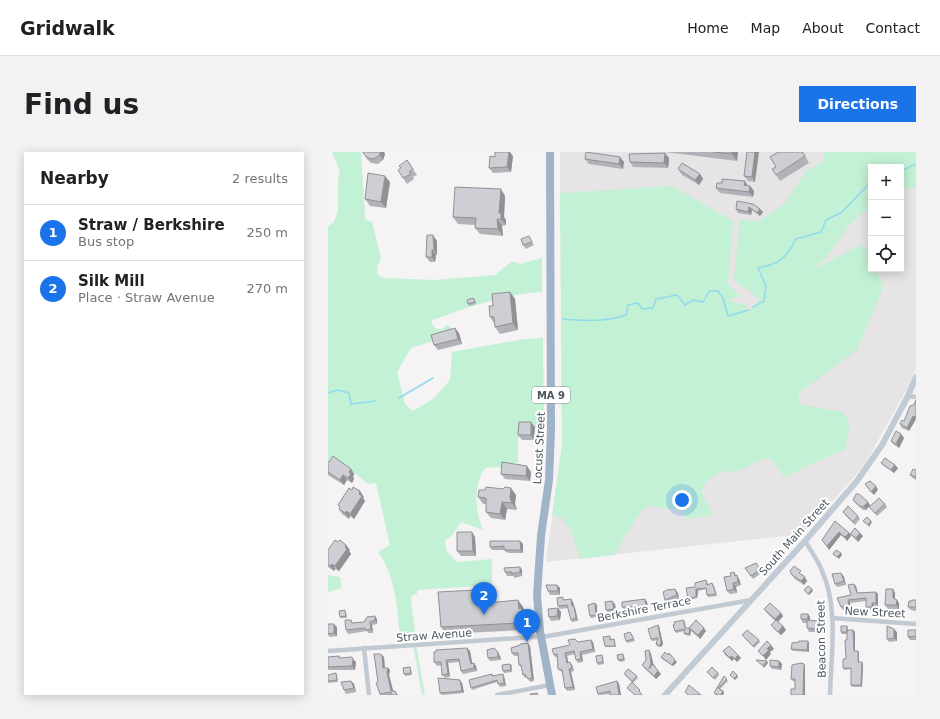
<!DOCTYPE html>
<meta charset="utf-8">
<style>
body{margin:0;font-family:"DejaVu Sans",sans-serif;background:#f2f2f2;color:#202124}
.controls{position:absolute;right:12px;top:12px;display:grid;overflow:hidden;border-radius:0px;box-shadow:0 2px 10px #0003}
.controls button{width:36px;height:36px;display:grid;place-items:center;padding:0;border:0;border-bottom:1px solid #e0e0e0;background:#fff;color:#202124;font:20px sans-serif}
.you{position:absolute;left:354px;top:348px;width:14px;height:14px;margin:-10px;border:3px solid #fff;border-radius:50%;background:#1a73e8;box-shadow:0 0 0 6px #1a73e833}
.badge{display:grid;place-items:center;width:26px;height:26px;border-radius:50%;background:#1a73e8;color:#fff;font-size:13px;font-weight:700}
.pin{position:absolute;translate:-50% -33px;filter:drop-shadow(0 1px 2px #0008)}
.pin::after{content:'';position:absolute;top:21px;width:14px;height:12px;background:inherit;clip-path:polygon(0 0,100% 0,50% 100%)}
.list{margin:0;padding:0;list-style:none}
h2{display:flex;justify-content:space-between;align-items:center;height:52px;margin:0;padding:0 16px;font-size:17px}
h2 small{font-size:13px;font-weight:400;color:#757577}
.list li{display:grid;grid-template-columns:26px 1fr auto;gap:12px;align-items:center;box-sizing:border-box;height:56px;padding:0 16px;border-top:1px solid #e0e0e0}
.list b{display:block;font-size:15px;white-space:nowrap}
.list p{margin:0;font-size:13px;white-space:nowrap;color:#757577}
.list em{font-size:13px;font-style:normal;color:#757577}
.icon{flex:none;width:22px;height:22px;fill:none;stroke:currentColor;stroke-width:2;stroke-linecap:round;stroke-linejoin:round}
.map{position:relative;flex:none;width:588px;height:543px;overflow:hidden;border-radius:0px}
header{display:flex;align-items:center;gap:24px;box-sizing:border-box;height:56px;padding:0 20px;background:#fff;border-bottom:1px solid #e0e0e0}
header strong{font-size:19px}
nav{display:flex;gap:22px;margin-inline-start:auto;font-size:14px}
.intro{display:flex;align-items:center;justify-content:space-between;box-sizing:border-box;height:96px;padding:0 24px}
h1{margin:0;font-size:28px}
.button{padding:10px 18px;border-radius:0px;background:#1a73e8;color:#fff;font-size:14px;font-weight:700}
main{display:flex;gap:24px;padding:0 24px}
aside{flex:1;background:#fff;border-radius:0px;box-shadow:0 2px 10px #0003}
.map>svg:first-child{display:block}
.education{fill:#e6e4e5;fill-rule:evenodd}
.green{fill:#c3f1d5}
.lines{fill:none;stroke-linecap:round;stroke-linejoin:round}
.stream{stroke:#90daee;stroke-width:1.5}
.minor{stroke:#c1cad2;stroke-width:4.5}
.secondary{stroke:#c1cbd6;stroke-width:6}
.trunk{stroke:#9fb4c9;stroke-width:8}
.wall{fill:#b0b2b7}
.shaded-wall{fill:#909195}
.building{fill:#cdcfd5;stroke:#909195}
.labels{text-anchor:middle;stroke-width:4;stroke-linejoin:round;paint-order:stroke}
.shield{fill:#fff;stroke:#808990;stroke-width:1}
.shield-label{font-size:10px;font-weight:bold;fill:#4a5661}
.street-label{font-size:11px;fill:#4a5661;stroke:#fff}
</style>
<header>
<strong>Gridwalk</strong>
<nav><a>Home</a><a>Map</a><a>About</a><a>Contact</a></nav>
</header>
<div class="intro"><h1>Find us</h1><a class="button">Directions</a></div>
<main>
<aside>
<h2>Nearby<small>2 results</small></h2>
<ul class="list">
<li><span class="badge">1</span><div><b>Straw / Berkshire</b><p>Bus stop</p></div><em>250 m</em></li>
<li><span class="badge">2</span><div><b>Silk Mill</b><p>Place · Straw Avenue</p></div><em>270 m</em></li>
</ul>
</aside>
<div class="map">
<svg width="588" height="543" viewBox="0 0 588 543">
<rect width="100%" height="100%" fill="#f5f3f3"/>
<path class="education" d="M 232,0 L 588,0 L 588,214 L 582,232 L 535,315 L 475,382 L 218,410 L 234,293 ZM 543,15 L 573,15 L 573,117 L 543,117 Z"/>
<path class="green" d="M 4,0 L 33,0 L 37,66 L 40,69 L 44,69 L 53,106 L 49,116 L 50,123 L 56,126 L 106,128 L 167,123 L 184,109 L 192,112 L 214,106 L 214,140 C 176,142 140,155 104,168 L 103,170 L 108,177 L 114,177 L 120,173 L 128,182 L 83,196 L 69,220 L 77,252 L 85,259 L 105,247 L 122,228 L 124,200 L 196,187 L 215,186 L 216,275 L 195,276 L 190,287 L 190,311 L 177,312 L 175,315 L 157,316 C 145,332 147,361 155,378 L 133,370 L 123,385 L 117,388 L 118,398 L 129,410 L 164,407 L 164,433 L 89,438 L 89,442 L 85,443 L 83,446 L 89,498 L 97,543 L 94,543 L 84,487 L 74,488 L 72,485 C 69,455 68,425 50,400 L 62,393 L 48,331 L 40,332 L 14,311 L 0,314 L 0,75 L 6,70 L 10,59 L 10,28 L 12,20 Z
M 496,0 L 588,0 L 588,37 L 577,35 L 573,36 L 573,15 L 543,15 L 543,54 L 523,71 L 498,106 L 483,119 L 535,92 L 543,109 L 543,117 L 547,117 L 556,134 L 529,198 L 471,241 L 471,252 L 515,260 L 522,272 L 517,297 L 456,325 L 444,308 L 434,307 L 411,319 L 392,320 L 380,328 L 373,339 L 385,363 L 359,367 L 353,358 L 322,354 L 312,360 L 286,403 L 252,407 L 243,379 L 235,367 L 224,363 L 234,293 L 232,41 L 344,34 L 405,69 L 400,132 L 412,144 L 399,148 L 416,152 L 420,160 L 432,147 L 406,128 L 412,67 L 431,69 L 456,52 L 478,19 L 495,10 Z
M 0,423 L 12,425 L 14,436 L 0,440 Z"/>
<g class="lines">
<path class="stream" d="M 573,19 L 588,12
M 425,155 L 436,149 L 438,134 L 430,116 C 452,112 458,106 468,87 L 493,80 L 498,68 L 514,60 L 543,30
M 235,167 C 256,169 278,170 298,163 L 300,153 L 310,151 L 314,157 L 325,156 L 328,147 L 349,143 L 357,153 L 365,148 L 375,150 L 381,139 L 390,139 L 395,146 L 400,164 L 421,158
M 0,241 L 9,238 L 21,241 L 23,252 L 47,249
M 71,246 L 105,226"/>
<path class="minor" d="M 580,244 L 588,245
M 477,389 C 483,399 490,408 494,419 C 511,456 503,503 502,543
M 504,466 L 588,472
M 36,496 L 41,543
M 0,499 L 220,484 L 423,448
M 169,543 L 222,533"/>
<path class="secondary" d="M 337,543 L 477,389 L 529,329 L 554,293 L 580,244 L 588,225"/>
<path class="trunk" d="M 222,0 L 223,279 L 221,328 L 213,384 L 209,443 L 212,479 L 224,543"/>
</g>
<path class="wall" d="M 35,0 L 56,0 L 57,2 L 55,8 L 50,12 L 43,11 L 39,7 L 35,1 Z
M 337,0 L 410,0 L 409,9 Z
M 419,0 L 427,30 L 420,29 L 416,24 Z
M 475,0 L 481,11 L 452,29 L 448,23 Z
M 185,4 L 183,20 L 165,21 L 161,16 Z
M 341,6 L 340,16 L 305,15 L 302,10 Z
M 257,7 L 296,10 L 295,17 L 261,12 Z
M 79,8 L 89,23 L 85,25 L 86,27 L 79,32 L 75,26 L 73,16 Z
M 350,17 L 372,22 L 375,27 L 371,33 L 354,23 Z
M 62,30 L 58,56 L 42,54 L 37,47 Z
M 394,31 L 422,34 L 426,39 L 425,45 L 392,41 L 388,36 Z
M 177,44 L 176,65 L 178,68 L 178,73 L 174,74 L 175,84 L 152,82 L 147,76 L 147,73 L 130,72 L 125,65 Z
M 409,49 L 432,57 L 435,60 L 432,64 L 424,58 L 423,63 L 410,61 L 408,57 Z
M 201,84 L 206,93 L 198,97 L 195,93 Z
M 109,89 L 109,103 L 108,103 L 107,110 L 102,110 L 98,105 Z
M 182,140 L 187,147 L 190,178 L 172,182 L 167,175 L 166,171 L 162,165 L 165,154 Z
M 145,146 L 147,148 L 148,152 L 141,154 L 140,152 Z
M 131,181 L 134,192 L 110,198 L 106,193 Z
M 588,248 L 588,267 L 581,279 L 574,276 L 572,272 L 576,269 Z
M 207,275 L 206,288 L 194,288 L 190,283 Z
M 573,282 L 576,286 L 571,296 L 565,292 L 563,289 Z
M 0,310 L 23,317 L 26,322 L 25,325 L 26,327 L 24,331 L 19,328 L 16,333 L 0,323 Z
M 553,311 L 570,316 L 566,321 L 556,314 Z
M 588,318 L 588,328 L 585,326 L 582,323 Z
M 203,320 L 202,329 L 177,327 L 173,322 Z
M 188,343 L 187,352 L 189,358 L 179,357 L 177,368 L 163,366 L 158,360 L 158,352 L 155,352 L 150,345 Z
M 36,345 L 35,346 L 37,349 L 26,367 L 22,364 L 21,367 L 14,362 L 11,357 L 12,356 L 10,353 Z
M 525,348 L 542,353 L 538,358 L 535,358 L 527,351 Z
M 557,352 L 559,355 L 549,364 L 541,355 Z
M 515,360 L 530,364 L 532,367 L 527,373 L 517,363 Z
M 507,369 L 521,381 L 523,384 L 519,389 L 513,383 L 501,398 L 494,388 Z
M 532,381 L 535,384 L 530,390 L 522,382 Z
M 147,385 L 148,404 L 133,404 L 129,399 Z
M 192,389 L 195,392 L 195,401 L 181,401 L 178,400 L 176,398 L 164,398 L 162,395 Z
M 10,390 L 18,393 L 22,398 L 21,399 L 23,402 L 11,419 L 7,417 L 6,419 L 0,415 L 0,398 Z
M 428,411 L 435,420 L 425,427 L 417,416 Z
M 194,418 L 194,424 L 187,426 L 185,424 L 179,424 L 177,420 Z
M 406,420 L 411,427 L 413,433 L 408,435 L 409,441 L 402,442 L 399,439 L 403,424 Z
M 513,421 L 516,425 L 518,433 L 509,435 L 507,432 Z
M 475,422 L 474,423 L 479,429 L 476,433 L 467,427 L 464,423 Z
M 378,428 L 380,432 L 386,433 L 389,444 L 380,445 L 379,443 L 378,437 L 370,439 L 369,446 L 362,448 L 360,446 L 367,435 Z
M 229,433 L 232,436 L 232,443 L 222,443 L 220,439 Z
M 528,434 L 530,441 L 550,442 L 550,454 L 546,454 L 546,458 L 540,458 L 538,455 L 538,449 L 522,451 L 523,456 L 515,458 L 513,455 L 523,443 Z
M 341,437 L 342,438 L 350,441 L 351,447 L 339,451 L 337,448 Z
M 565,437 L 567,441 L 567,447 L 569,448 L 571,451 L 571,457 L 560,457 L 557,453 Z
M 148,438 L 152,444 L 153,452 L 190,448 L 195,455 L 196,459 L 198,463 L 197,478 L 118,482 L 113,475 Z
M 243,447 L 245,450 L 246,454 L 247,456 L 250,469 L 244,470 L 243,468 L 240,456 L 232,457 L 230,454 L 237,448 Z
M 317,447 L 319,450 L 320,457 L 297,458 L 294,455 Z
M 588,448 L 588,459 L 583,458 L 580,455 L 584,449 Z
M 287,452 L 288,460 L 281,462 L 278,458 Z
M 269,453 L 269,465 L 263,466 L 262,464 Z
M 230,456 L 233,460 L 232,468 L 223,469 L 221,465 Z
M 436,457 L 453,461 L 455,464 L 450,470 L 455,474 L 458,478 L 453,483 L 446,477 L 443,473 L 447,469 L 438,460 Z
M 18,460 L 19,466 L 13,466 L 12,465 Z
M 480,462 L 482,465 L 482,468 L 492,472 L 492,478 L 490,478 L 490,480 L 481,480 L 479,476 L 479,471 L 475,471 L 473,467 Z
M 49,467 L 49,472 L 44,473 L 45,481 L 40,481 L 39,479 L 20,482 L 18,478 L 26,471 L 36,470 Z
M 355,468 L 357,469 L 358,476 L 378,479 L 372,487 L 363,479 L 362,484 L 357,483 L 356,481 L 356,479 L 348,481 L 347,479 L 347,472 Z
M 0,472 L 9,475 L 9,484 L 2,485 L 0,483 Z
M 330,473 L 331,474 L 335,492 L 333,495 L 329,494 L 328,492 L 330,488 L 324,489 L 323,487 Z
M 519,474 L 520,475 L 520,478 L 525,478 L 527,480 L 527,499 L 531,501 L 531,510 L 535,512 L 534,535 L 524,535 L 523,533 L 523,517 L 516,518 L 515,516 L 518,507 L 519,482 L 514,482 L 513,480 Z
M 588,478 L 588,488 L 582,488 L 580,485 Z
M 569,480 L 569,489 L 561,490 L 559,487 Z
M 303,482 L 307,489 L 299,491 L 298,489 Z
M 414,483 L 431,488 L 432,490 L 426,496 Z
M 283,485 L 283,488 L 286,487 L 287,489 L 288,495 L 278,495 L 277,494 Z
M 250,490 L 265,490 L 267,500 L 254,503 L 255,510 L 250,511 L 248,508 L 247,502 L 239,504 L 240,511 L 244,513 L 246,519 L 243,520 L 247,538 L 239,539 L 237,536 L 235,520 L 232,519 L 230,517 L 229,505 L 227,505 L 226,503 L 242,493 Z
M 481,491 L 481,500 L 465,499 L 463,497 Z
M 202,494 L 206,529 L 202,530 L 199,525 L 197,526 L 195,523 L 194,516 L 191,513 L 190,504 L 186,504 L 184,501 Z
M 139,496 L 142,499 L 144,511 L 146,511 L 148,514 L 149,519 L 135,522 L 133,519 L 131,510 L 120,511 L 122,525 L 117,526 L 114,523 L 114,513 L 109,514 L 106,510 Z
M 321,498 L 323,502 L 325,512 L 333,522 L 328,527 L 316,516 L 314,513 L 318,508 Z
M 395,499 L 410,503 L 413,506 L 409,510 L 406,507 L 404,509 L 397,503 Z
M 295,502 L 296,504 L 297,509 L 292,510 L 290,508 Z
M 274,503 L 275,505 L 276,512 L 270,513 L 269,511 Z
M 11,504 L 12,506 L 28,510 L 27,518 L 0,518 L 0,505 Z
M 172,504 L 173,508 L 162,509 L 160,506 Z
M 56,505 L 57,516 L 60,516 L 62,518 L 61,523 L 65,539 L 67,539 L 70,543 L 52,543 L 52,542 L 50,530 Z
M 333,505 L 349,510 L 345,514 L 334,507 Z
M 451,509 L 454,512 L 453,518 L 444,517 L 442,514 Z
M 182,512 L 184,513 L 184,520 L 176,521 L 175,519 Z
M 82,515 L 83,517 L 84,523 L 77,524 L 76,522 Z
M 477,515 L 467,537 L 467,530 L 465,529 L 463,527 Z
M 379,520 L 390,521 L 391,523 L 387,528 Z
M 164,522 L 165,524 L 175,522 L 176,524 L 178,534 L 172,535 L 169,530 L 144,538 L 143,536 Z
M 0,523 L 9,523 L 10,530 L 0,531 Z
M 297,523 L 309,524 L 310,526 L 305,531 Z
M 396,524 L 400,529 L 392,537 L 395,539 L 396,541 L 395,543 L 388,543 L 386,541 Z
M 23,529 L 26,532 L 28,540 L 18,542 L 16,538 Z
M 289,529 L 291,532 L 293,543 L 282,543 L 282,542 L 271,543 L 270,542 Z
M 134,531 L 136,541 L 114,543 L 112,541 Z"/>
<path class="shaded-wall" d="M 52,0 L 56,0 L 57,2 L 55,8 L 52,3 Z
M 181,0 L 182,0 L 185,4 L 183,20 L 179,15 Z
M 404,0 L 410,0 L 409,9 L 404,2 Z
M 427,0 L 431,0 L 427,30 L 424,25 Z
M 337,1 L 341,6 L 340,16 L 336,11 Z
M 292,5 L 296,10 L 295,17 L 291,12 Z
M 372,22 L 375,27 L 371,33 L 367,28 Z
M 57,24 L 62,30 L 58,56 L 53,50 Z
M 417,29 L 420,34 L 416,33 Z
M 422,34 L 426,39 L 425,45 L 421,40 Z
M 173,37 L 177,44 L 176,65 L 178,68 L 178,73 L 173,67 L 171,61 Z
M 421,55 L 424,58 L 423,63 L 420,60 Z
M 432,57 L 435,60 L 432,64 L 429,61 Z
M 169,67 L 174,74 L 175,84 L 170,77 Z
M 105,83 L 109,89 L 109,103 L 106,98 Z
M 104,98 L 108,103 L 107,110 L 104,105 Z
M 182,140 L 187,147 L 190,178 L 185,171 Z
M 127,176 L 131,181 L 134,192 L 130,187 Z
M 585,264 L 588,267 L 581,279 L 579,276 Z
M 203,270 L 207,275 L 206,288 L 203,283 Z
M 573,282 L 576,286 L 571,296 L 568,292 Z
M 567,313 L 570,316 L 566,321 L 563,318 Z
M 199,314 L 203,320 L 202,329 L 198,324 Z
M 23,317 L 26,322 L 25,325 L 26,327 L 24,331 L 20,326 L 21,320 Z
M 15,323 L 19,328 L 16,333 L 12,328 Z
M 548,334 L 550,338 L 546,343 L 543,340 Z
M 183,336 L 188,343 L 187,352 L 189,358 L 184,351 L 182,345 Z
M 32,339 L 36,345 L 35,346 L 37,349 L 26,367 L 22,362 Z
M 174,350 L 179,357 L 177,368 L 172,362 Z
M 540,350 L 542,353 L 538,358 L 536,354 Z
M 19,359 L 22,364 L 21,367 L 17,361 Z
M 543,369 L 544,370 L 541,375 L 540,373 Z
M 144,380 L 147,385 L 148,404 L 145,399 Z
M 511,380 L 513,383 L 501,398 L 499,394 Z
M 521,381 L 523,384 L 519,389 L 517,385 Z
M 532,381 L 535,384 L 530,390 L 528,386 Z
M 192,389 L 195,392 L 195,401 L 193,398 Z
M 18,393 L 22,398 L 21,399 L 23,402 L 11,419 L 7,414 Z
M 513,401 L 514,403 L 511,407 L 509,405 Z
M 4,412 L 7,417 L 6,419 L 2,414 Z
M 192,415 L 194,418 L 194,424 L 192,420 Z
M 513,421 L 516,425 L 518,433 L 516,429 Z
M 409,423 L 411,427 L 413,433 L 410,430 Z
M 477,425 L 479,429 L 476,433 L 473,429 Z
M 405,431 L 408,435 L 409,441 L 406,437 Z
M 526,432 L 528,434 L 530,444 Z
M 229,433 L 232,436 L 232,443 L 230,439 Z
M 347,437 L 350,441 L 351,447 L 349,443 Z
M 368,437 L 370,439 L 369,446 L 368,445 Z
M 484,437 L 485,439 L 481,443 L 480,442 Z
M 565,437 L 567,441 L 567,450 L 565,446 Z
M 148,438 L 152,444 L 154,459 L 149,452 Z
M 548,440 L 550,442 L 550,454 L 548,451 Z
M 243,447 L 245,450 L 246,454 L 247,456 L 250,469 L 248,466 L 244,454 Z
M 317,447 L 319,450 L 320,457 L 318,454 Z
M 190,448 L 195,455 L 196,459 L 198,463 L 197,478 L 192,471 Z
M 520,448 L 522,451 L 523,456 L 521,453 Z
M 569,448 L 571,451 L 571,457 L 568,453 Z
M 284,449 L 287,452 L 288,460 L 286,457 Z
M 267,451 L 269,453 L 269,465 L 268,463 Z
M 544,451 L 546,454 L 546,458 L 544,455 Z
M 230,456 L 233,460 L 232,468 L 229,464 Z
M 453,461 L 455,464 L 449,471 L 447,467 Z
M 480,462 L 482,465 L 482,471 L 480,467 Z
M 47,464 L 49,467 L 49,472 L 47,468 Z
M 490,469 L 492,472 L 492,478 L 490,475 Z
M 42,470 L 44,473 L 45,481 L 43,477 Z
M 6,472 L 9,475 L 9,484 L 6,481 Z
M 330,473 L 331,474 L 335,492 L 333,495 L 332,494 Z
M 455,474 L 458,478 L 453,483 L 450,480 Z
M 488,474 L 490,478 L 490,480 L 488,477 Z
M 376,476 L 378,479 L 372,487 L 370,483 Z
M 362,477 L 363,479 L 362,484 L 361,482 Z
M 566,477 L 569,480 L 569,489 L 566,486 Z
M 525,478 L 527,480 L 527,501 L 526,499 Z
M 263,488 L 265,490 L 267,500 L 265,497 Z
M 480,489 L 481,491 L 481,500 L 479,498 Z
M 200,491 L 202,494 L 206,529 L 204,526 Z
M 443,493 L 446,497 L 442,500 L 443,502 L 438,508 L 435,504 L 439,497 Z
M 139,496 L 142,499 L 145,515 L 143,512 Z
M 321,498 L 323,502 L 326,514 L 321,517 Z
M 530,499 L 531,501 L 531,512 L 530,510 Z
M 170,500 L 172,504 L 173,508 L 170,505 Z
M 252,500 L 254,503 L 255,510 L 253,507 Z
M 237,501 L 239,504 L 241,514 L 239,511 Z
M 54,503 L 56,505 L 57,519 L 55,516 Z
M 410,503 L 413,506 L 409,510 L 407,507 Z
M 403,504 L 406,507 L 404,509 L 402,506 Z
M 25,507 L 28,510 L 27,518 L 24,514 Z
M 118,508 L 120,511 L 122,525 L 120,522 Z
M 347,508 L 349,510 L 345,514 L 344,513 Z
M 439,509 L 440,511 L 436,516 L 435,514 Z
M 451,509 L 454,512 L 453,518 L 451,515 Z
M 242,510 L 244,513 L 246,519 L 244,516 Z
M 534,510 L 535,512 L 534,535 L 533,533 Z
M 146,511 L 148,514 L 149,519 L 146,516 Z
M 476,512 L 477,515 L 477,543 L 475,543 Z
M 60,516 L 62,518 L 61,523 L 66,542 L 63,539 L 59,520 Z
M 241,517 L 243,520 L 247,538 L 245,535 Z
M 330,519 L 333,522 L 328,527 L 326,524 Z
M 175,522 L 176,524 L 178,534 L 176,531 Z
M 409,523 L 410,525 L 407,528 L 406,527 Z
M 132,528 L 134,531 L 136,541 L 134,539 Z
M 23,529 L 26,532 L 28,540 L 26,536 Z
M 289,529 L 291,532 L 293,543 L 291,543 Z
M 395,539 L 396,541 L 395,543 L 393,543 Z"/>
<path class="building" d="M 35,0 L 52,0 L 52,3 L 46,7 L 40,6 L 35,1 Z
M 167,0 L 181,0 L 179,15 L 161,16 L 162,4 L 167,5 Z
M 258,0 L 292,5 L 291,12 L 257,7 Z
M 386,0 L 404,0 L 404,2 Z
M 419,0 L 427,0 L 424,25 L 416,24 Z
M 450,0 L 474,0 L 477,4 L 448,23 L 444,17 L 448,15 L 442,5 Z
M 337,1 L 336,11 L 302,10 L 301,2 Z
M 79,8 L 85,17 L 81,20 L 83,22 L 75,26 L 70,18 L 73,16 L 71,14 Z
M 354,11 L 372,22 L 367,28 L 350,17 Z
M 40,21 L 57,24 L 53,50 L 37,47 Z
M 394,27 L 417,29 L 416,33 L 422,34 L 421,40 L 388,36 L 389,31 L 394,31 Z
M 127,35 L 173,37 L 171,61 L 173,61 L 173,67 L 169,67 L 170,77 L 147,76 L 148,66 L 125,65 Z
M 409,49 L 425,52 L 432,57 L 429,61 L 421,55 L 420,60 L 408,57 Z
M 99,83 L 105,83 L 106,98 L 104,98 L 104,105 L 98,105 Z
M 201,84 L 204,90 L 195,93 L 193,87 Z
M 182,140 L 185,171 L 167,175 L 166,165 L 162,165 L 161,154 L 165,154 L 164,142 Z
M 145,146 L 147,150 L 140,152 L 139,148 Z
M 127,176 L 130,187 L 106,193 L 103,183 Z
M 588,248 L 588,265 L 585,264 L 579,276 L 572,272 L 574,268 L 576,269 L 582,254 L 586,253 Z
M 191,270 L 203,270 L 203,283 L 190,283 Z
M 568,279 L 573,282 L 568,292 L 563,289 Z
M 5,304 L 23,317 L 21,320 L 23,322 L 20,326 L 15,323 L 12,328 L 0,320 L 0,310 L 1,310 Z
M 557,306 L 567,313 L 563,318 L 553,311 Z
M 174,310 L 199,314 L 198,324 L 173,322 Z
M 585,317 L 588,318 L 588,325 L 582,323 Z
M 542,329 L 548,334 L 543,340 L 537,332 Z
M 25,335 L 32,339 L 31,342 L 34,344 L 22,362 L 19,359 L 17,361 L 11,357 L 12,355 L 10,353 L 21,336 L 24,338 Z
M 158,335 L 175,337 L 177,335 L 183,336 L 182,345 L 184,351 L 174,350 L 172,362 L 158,360 L 158,346 L 150,345 L 151,338 L 157,338 Z
M 528,342 L 531,342 L 540,350 L 536,354 L 533,355 L 525,348 Z
M 551,346 L 557,352 L 547,361 L 541,355 Z
M 520,354 L 530,364 L 525,370 L 515,360 Z
M 539,365 L 543,369 L 540,373 L 535,369 Z
M 507,369 L 521,381 L 517,385 L 511,380 L 499,394 L 494,388 Z
M 527,376 L 532,381 L 528,386 L 522,382 Z
M 129,380 L 144,380 L 145,399 L 129,399 Z
M 7,388 L 10,390 L 12,388 L 18,393 L 17,395 L 19,397 L 7,414 L 4,412 L 2,414 L 0,412 L 0,398 Z
M 162,389 L 192,389 L 193,398 L 179,398 L 176,397 L 176,394 L 162,395 Z
M 508,398 L 513,401 L 509,405 L 505,402 Z
M 428,411 L 432,417 L 423,424 L 417,416 Z
M 466,414 L 473,419 L 471,421 L 477,425 L 473,429 L 464,423 L 462,419 Z
M 192,415 L 192,420 L 184,422 L 184,420 L 177,420 L 176,416 Z
M 406,420 L 407,424 L 409,423 L 410,430 L 405,431 L 406,437 L 399,439 L 396,425 L 403,424 L 402,421 Z
M 513,421 L 516,429 L 507,432 L 504,422 Z
M 378,428 L 379,433 L 384,431 L 388,442 L 379,443 L 378,436 L 368,437 L 368,445 L 360,446 L 358,436 L 367,435 L 367,431 Z
M 526,432 L 529,441 L 548,440 L 548,451 L 544,451 L 544,455 L 538,455 L 538,446 L 520,448 L 521,453 L 513,455 L 509,446 L 523,443 L 520,433 Z
M 218,433 L 229,433 L 230,439 L 220,439 Z
M 480,434 L 484,437 L 480,442 L 476,438 Z
M 341,437 L 341,438 L 347,437 L 349,443 L 337,448 L 335,440 Z
M 558,437 L 565,437 L 565,446 L 569,448 L 568,453 L 557,453 Z
M 148,438 L 149,452 L 190,448 L 191,457 L 194,456 L 192,471 L 113,475 L 110,440 Z
M 235,445 L 235,448 L 243,447 L 244,454 L 246,454 L 248,466 L 243,468 L 239,453 L 230,454 L 229,446 Z
M 317,447 L 318,454 L 294,455 L 294,450 Z
M 584,448 L 588,448 L 588,455 L 580,455 L 581,449 L 584,449 Z
M 284,449 L 286,457 L 278,458 L 277,450 Z
M 267,451 L 268,463 L 262,464 L 260,453 Z
M 442,451 L 453,461 L 447,467 L 436,457 Z
M 230,456 L 229,464 L 221,465 L 220,457 Z
M 17,458 L 18,464 L 12,465 L 11,459 Z
M 473,462 L 480,462 L 480,467 L 473,467 Z
M 47,464 L 47,468 L 42,470 L 43,477 L 38,478 L 37,476 L 18,478 L 17,468 L 23,468 L 24,471 L 36,470 L 39,465 Z
M 355,468 L 357,476 L 362,476 L 361,482 L 356,481 L 357,477 L 347,479 L 345,473 L 347,472 L 346,470 Z
M 368,468 L 376,476 L 370,483 L 361,476 Z
M 448,468 L 455,474 L 450,480 L 443,473 Z
M 479,468 L 490,469 L 490,475 L 488,474 L 488,477 L 479,476 Z
M 0,472 L 6,472 L 6,481 L 0,482 Z
M 330,473 L 333,490 L 332,494 L 328,492 L 330,486 L 323,487 L 320,477 Z
M 513,474 L 519,474 L 519,480 L 513,480 Z
M 559,474 L 566,477 L 566,486 L 559,487 Z
M 419,478 L 431,488 L 425,494 L 414,483 Z
M 519,478 L 525,478 L 526,499 L 530,499 L 530,510 L 534,510 L 533,533 L 523,533 L 523,516 L 515,516 L 515,507 L 518,507 L 517,488 L 519,488 Z
M 580,478 L 588,478 L 588,484 L 580,485 Z
M 302,480 L 306,487 L 298,489 L 296,482 Z
M 282,484 L 282,488 L 286,487 L 287,494 L 277,494 L 275,485 Z
M 247,487 L 250,490 L 263,488 L 265,497 L 252,500 L 253,507 L 248,508 L 246,499 L 237,501 L 239,511 L 242,510 L 244,516 L 241,517 L 245,535 L 237,536 L 234,518 L 230,517 L 229,502 L 226,503 L 224,497 L 242,493 L 240,488 Z
M 439,489 L 443,493 L 439,497 L 441,498 L 435,504 L 430,499 Z
M 471,489 L 480,489 L 479,498 L 463,497 L 464,491 L 471,490 Z
M 200,491 L 204,526 L 200,527 L 197,522 L 195,523 L 193,513 L 191,513 L 190,501 L 184,501 L 183,496 L 192,493 L 192,492 Z
M 401,494 L 410,503 L 407,507 L 403,504 L 402,506 L 395,499 Z
M 139,496 L 143,512 L 146,511 L 146,516 L 133,519 L 131,507 L 118,508 L 120,522 L 114,523 L 113,510 L 106,510 L 106,500 L 108,500 L 108,498 Z
M 166,496 L 170,500 L 170,505 L 160,506 L 159,498 Z
M 321,498 L 323,511 L 321,517 L 325,512 L 330,519 L 326,524 L 314,513 L 318,508 L 317,499 Z
M 337,500 L 340,503 L 341,501 L 347,508 L 344,513 L 333,505 Z
M 46,502 L 52,502 L 54,503 L 55,516 L 60,516 L 59,520 L 63,539 L 67,539 L 69,543 L 63,543 L 63,540 L 52,542 L 48,531 L 50,530 Z
M 295,502 L 296,507 L 290,508 L 289,503 Z
M 274,503 L 275,510 L 269,511 L 268,504 Z
M 11,504 L 11,506 L 24,505 L 25,507 L 24,514 L 0,515 L 0,505 Z
M 428,508 L 439,509 L 435,514 Z
M 442,508 L 451,509 L 451,515 L 442,514 Z
M 473,511 L 476,512 L 475,543 L 463,543 L 463,537 L 467,537 L 467,527 L 463,527 L 464,513 Z
M 182,512 L 183,518 L 175,519 L 174,513 Z
M 82,515 L 83,521 L 76,522 L 75,516 Z
M 384,515 L 390,521 L 385,526 L 379,520 Z
M 300,517 L 309,524 L 304,529 L 297,523 L 297,520 Z
M 405,519 L 409,523 L 406,527 L 402,523 Z
M 8,521 L 9,528 L 0,529 L 0,523 Z
M 164,522 L 164,524 L 175,522 L 176,531 L 170,532 L 169,528 L 143,536 L 141,528 Z
M 396,524 L 399,527 L 390,536 L 395,539 L 393,543 L 390,543 L 386,541 Z
M 110,526 L 132,528 L 134,539 L 112,541 Z
M 23,529 L 26,536 L 16,538 L 13,530 Z
M 289,529 L 291,543 L 282,543 L 282,539 L 270,542 L 268,535 Z
M 304,530 L 312,538 L 311,539 L 314,543 L 307,543 L 299,536 Z
M 361,533 L 373,543 L 360,543 L 357,540 Z
M 209,541 L 210,543 L 202,543 L 202,542 Z"/>
<g class="labels">
<rect class="shield" x="204" y="235" width="38" height="16" rx="3"/>
<g class="shield-label">
<text x="223" y="247">MA 9</text>
</g>
<g class="street-label">
<text transform="translate(211 296) rotate(-87)" y="4">Locust Street</text>
<text transform="translate(466 385) rotate(-48)" y="4">South Main Street</text>
<text transform="translate(316 457) rotate(-11)" y="4">Berkshire Terrace</text>
<text transform="translate(547 460) rotate(3)" y="4">New Street</text>
<text transform="translate(106 483) rotate(-4)" y="4">Straw Avenue</text>
<text transform="translate(493 487) rotate(-91)" y="4">Beacon Street</text>
</g>
</g>
</svg>
<div class="controls">
<button>+</button>
<button>−</button>
<button><svg class="icon" aria-label="locate" viewBox="0 0 24 24"><circle cx="12" cy="12" r="6"/><path d="M12 2v4M12 18v4M2 12h4M18 12h4"/></svg></button>
</div>
<div class="you"></div>
<div class="pin badge" style="left:199px;top:490px">1</div>
<div class="pin badge" style="left:156px;top:463px">2</div>
</div>
</main>
